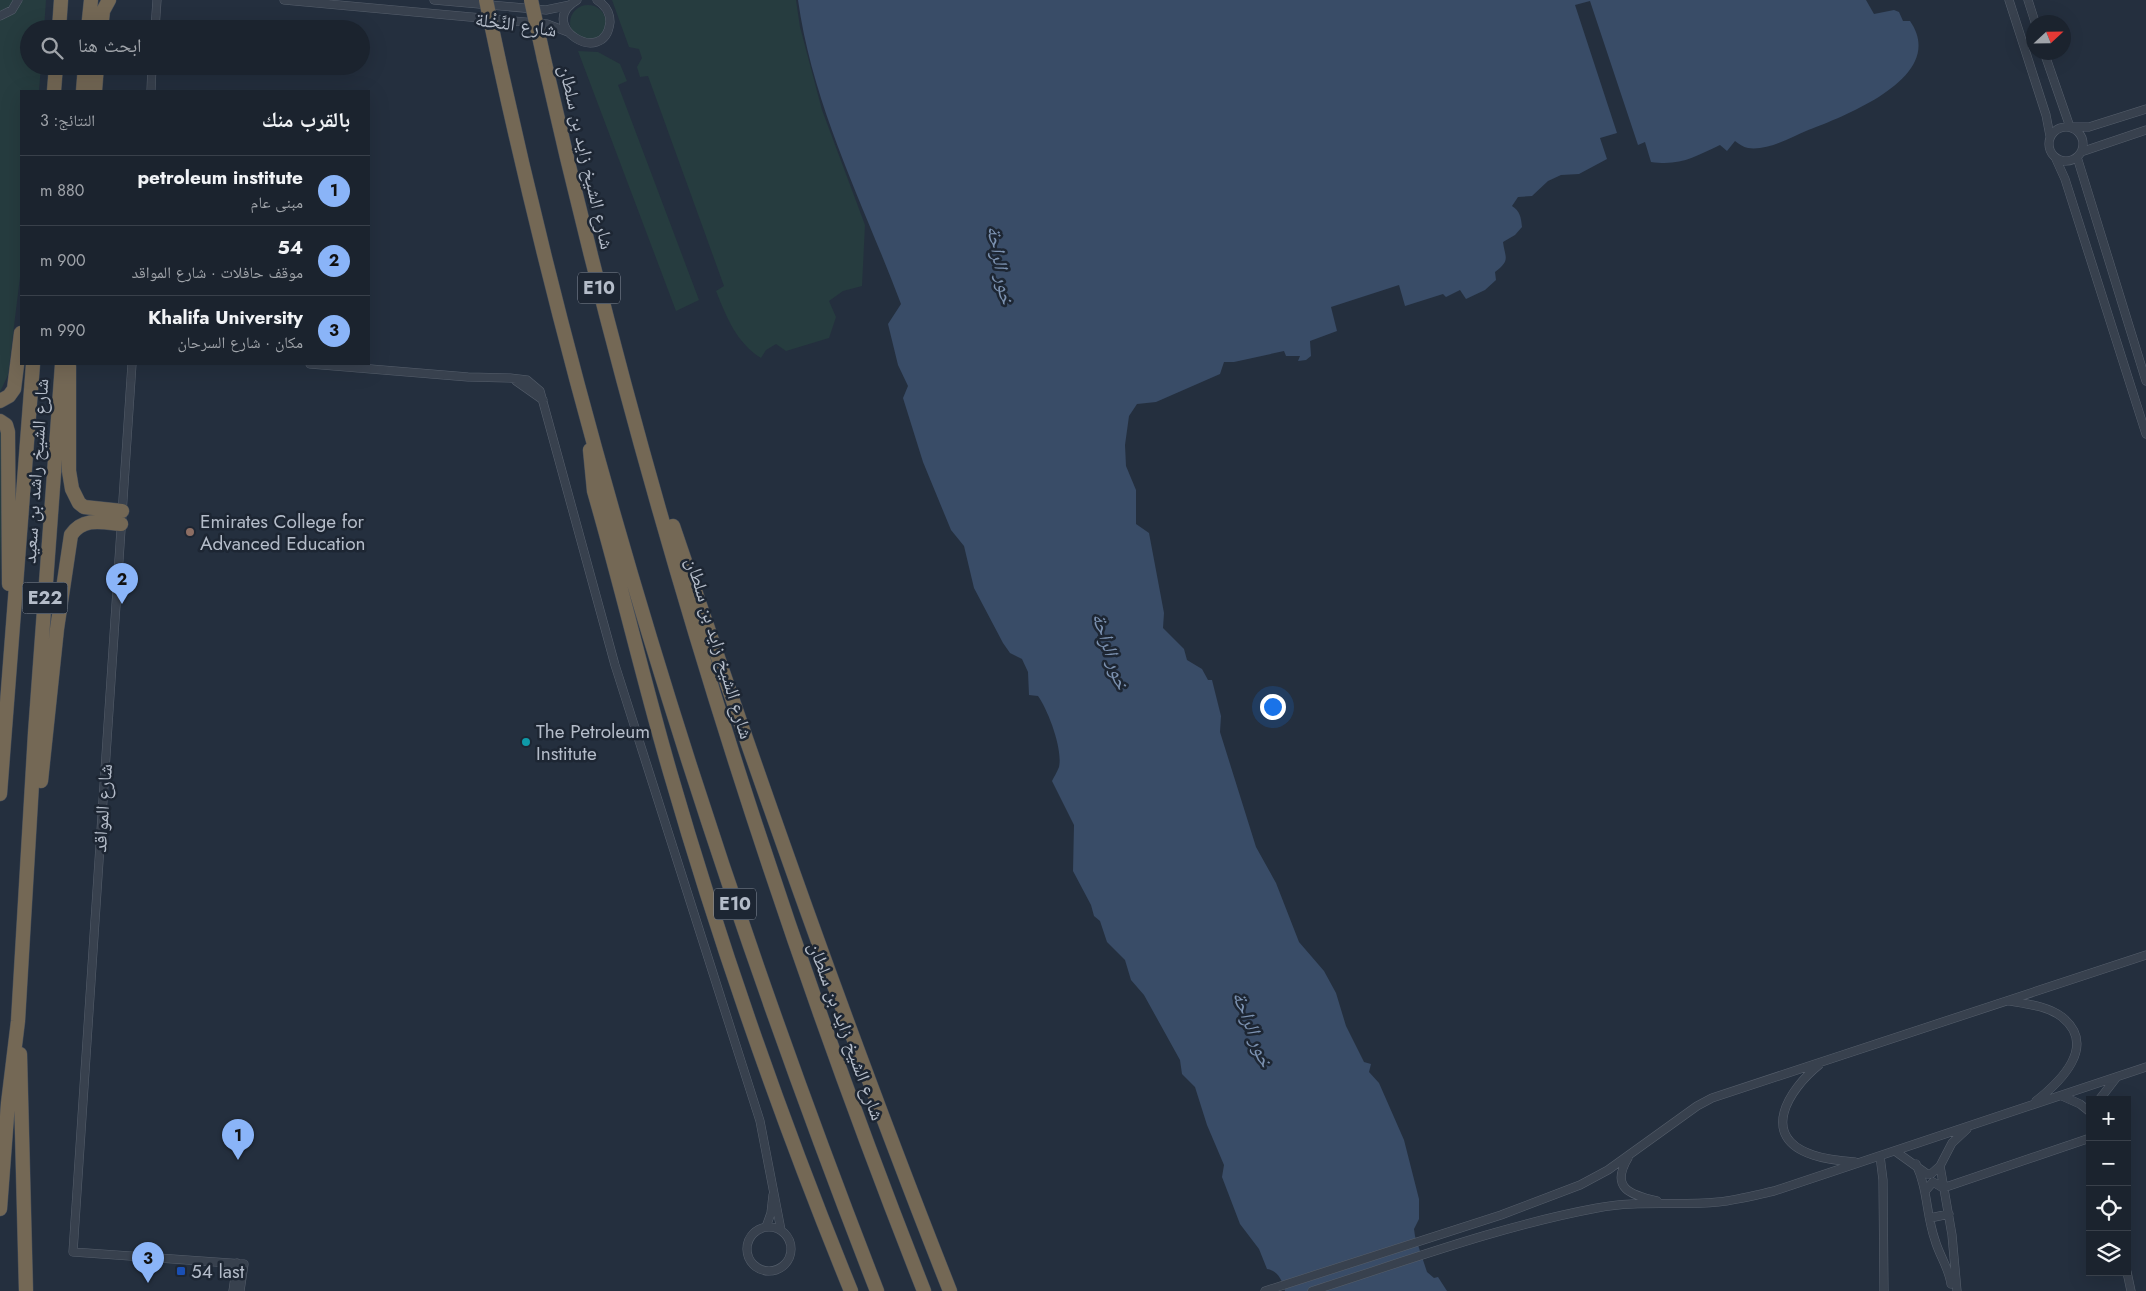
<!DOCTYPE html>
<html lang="ar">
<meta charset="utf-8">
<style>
body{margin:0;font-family:Jost,"Noto Naskh Arabic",sans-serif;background:#282f3a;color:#f1f3f6;direction:rtl}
.controls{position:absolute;right:15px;bottom:15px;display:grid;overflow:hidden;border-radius:0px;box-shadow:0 5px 20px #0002}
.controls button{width:45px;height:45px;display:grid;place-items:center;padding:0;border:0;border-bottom:1px solid #39404a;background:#1b232e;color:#f1f3f6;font:25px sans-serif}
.compass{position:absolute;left:2026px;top:15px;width:45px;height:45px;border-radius:50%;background:#1b232e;box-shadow:0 5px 20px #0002;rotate:68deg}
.you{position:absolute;left:1272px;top:706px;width:18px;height:18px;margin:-12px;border:4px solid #fff;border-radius:50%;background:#1a73e8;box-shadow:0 0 0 8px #1a73e833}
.badge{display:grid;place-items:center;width:32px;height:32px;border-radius:50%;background:#8ab4f8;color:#111;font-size:16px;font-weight:700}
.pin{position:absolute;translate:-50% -41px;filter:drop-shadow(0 1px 2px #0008)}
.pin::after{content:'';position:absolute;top:26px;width:18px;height:15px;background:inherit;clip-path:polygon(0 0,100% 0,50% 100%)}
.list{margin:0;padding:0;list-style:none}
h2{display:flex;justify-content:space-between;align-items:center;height:65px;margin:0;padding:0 20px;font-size:21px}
h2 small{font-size:16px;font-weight:400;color:#a0a4aa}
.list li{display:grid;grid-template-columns:32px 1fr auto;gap:15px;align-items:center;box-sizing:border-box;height:70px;padding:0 20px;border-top:1px solid #39404a}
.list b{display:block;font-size:19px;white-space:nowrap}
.list p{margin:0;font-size:16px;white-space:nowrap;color:#a0a4aa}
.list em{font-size:16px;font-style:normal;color:#a0a4aa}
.icon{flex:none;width:28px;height:28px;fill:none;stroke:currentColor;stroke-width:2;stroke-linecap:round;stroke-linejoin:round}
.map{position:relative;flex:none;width:2146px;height:1291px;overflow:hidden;direction:ltr}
.search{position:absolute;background:#1b232e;box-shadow:0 5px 20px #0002;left:20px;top:20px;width:350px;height:55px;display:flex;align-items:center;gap:12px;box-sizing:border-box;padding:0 18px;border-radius:28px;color:#a0a4aa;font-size:19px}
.panel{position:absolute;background:#1b232e;box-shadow:0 5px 20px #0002;left:20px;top:90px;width:350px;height:275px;border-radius:0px;direction:rtl}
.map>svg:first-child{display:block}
.green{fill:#263c3f}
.water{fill:#394c67}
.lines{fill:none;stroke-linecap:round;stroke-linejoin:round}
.street-casing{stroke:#565f6c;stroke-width:9}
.highway-casing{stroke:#434c59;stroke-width:15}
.street{stroke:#38414e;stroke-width:8}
.highway{stroke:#746855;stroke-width:14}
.highway-bridge-casing{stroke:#434c59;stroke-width:15;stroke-linecap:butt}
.highway-bridge{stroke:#746855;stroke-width:14}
.education-dot{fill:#8d6e63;stroke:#1d2633;stroke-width:2}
.culture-dot{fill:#0f9aa8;stroke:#1d2633;stroke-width:2}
.transit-dot{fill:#1a4fb4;stroke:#1d2633;stroke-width:2}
.labels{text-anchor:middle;stroke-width:5;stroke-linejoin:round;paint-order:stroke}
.shield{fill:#1d2633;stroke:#878f9c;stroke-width:1}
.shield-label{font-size:18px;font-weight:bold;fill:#b4bcc9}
.street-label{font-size:19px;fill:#b4bcc9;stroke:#1d2633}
.poi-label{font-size:19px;fill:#b4bcc9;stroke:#1d2633;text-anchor:start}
.water-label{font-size:20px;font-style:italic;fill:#7c92b1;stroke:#1d2633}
</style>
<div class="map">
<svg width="2146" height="1291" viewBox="0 0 2146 1291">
<rect width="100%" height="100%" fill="#242f3e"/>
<path class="green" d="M 0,0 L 46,0 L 44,29 L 29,29 L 29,66 L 41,66 L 39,91 L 21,91 L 21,269 L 8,375 L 0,392 Z
M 612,0 L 796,0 L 800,27 L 822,110 L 865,225 L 862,286 L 843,291 L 829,301 L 836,317 L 829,338 L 786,351 L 776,344 L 766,350 L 761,358 C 736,342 727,318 716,291 L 724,286 L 648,76 L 640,77 L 637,67 L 642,58 L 639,49 L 629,47 Z
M570 23a18 18 0 1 1 36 0a18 18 0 1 1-36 0Z
M 578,51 L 598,52 L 620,64 L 627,81 L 618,85 L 699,300 L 676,311 Z
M 0,426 L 3,434 L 0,589 Z"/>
<path class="water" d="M 798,0 L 1866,0 L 1874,14 L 1894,10 L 1899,12 L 1903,21 L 1910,21 C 1949,77 1844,116 1806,131 C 1790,138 1766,151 1748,148 C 1743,147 1739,144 1735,141 L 1727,151 L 1720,145 C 1694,157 1681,166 1651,162 L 1645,142 L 1638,145 L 1590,1 L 1575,5 L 1617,133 L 1600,138 L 1607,159 L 1579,174 L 1561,175 L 1548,181 L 1532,196 L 1518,197 L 1512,206 C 1520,211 1521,217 1522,227 L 1515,235 L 1503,242 C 1505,258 1511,260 1495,272 L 1496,280 L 1485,290 L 1466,299 L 1460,290 L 1446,297 L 1443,294 L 1405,306 L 1399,285 L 1331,307 L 1337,331 L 1310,341 L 1311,356 L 1306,360 L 1298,361 L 1300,356 L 1286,356 L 1284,351 L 1234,362 L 1224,362 L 1220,374 L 1156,402 L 1137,404 L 1129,416 L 1125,445 L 1126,466 L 1136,490 L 1136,524 L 1149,533 L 1164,613 L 1163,628 L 1184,649 L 1187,660 L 1202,669 L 1208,680 L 1212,680 L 1221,716 L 1220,732 L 1256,847 L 1276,883 L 1299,942 L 1324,971 L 1336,993 L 1346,1026 L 1364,1062 L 1371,1064 L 1369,1072 L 1379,1083 L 1404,1140 L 1419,1199 L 1419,1219 L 1414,1229 L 1415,1236 L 1427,1272 L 1434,1278 L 1438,1277 L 1447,1291 L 1285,1291 C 1282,1281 1279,1271 1267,1269 L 1259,1249 L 1240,1224 L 1222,1177 L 1224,1165 L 1207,1125 L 1195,1087 L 1182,1074 L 1180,1060 L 1144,995 L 1131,980 L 1125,960 L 1107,942 L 1100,921 L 1094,916 L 1091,905 L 1073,871 L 1074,825 L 1052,781 C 1054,777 1057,772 1059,767 C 1063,749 1048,710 1038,696 L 1029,695 L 1028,672 L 1022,659 L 1010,653 L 1003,643 L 974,588 L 964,546 L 951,530 L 923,462 L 903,398 L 908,386 L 898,365 L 888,324 L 901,304 C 863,203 813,107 798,0 Z"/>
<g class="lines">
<g class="street-casing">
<path id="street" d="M 284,0 L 547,24 L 568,32
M 434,0 L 546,10 L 570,5
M 577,0 C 534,25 605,69 610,22 C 610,13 605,5 597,0
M 2009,0 L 2046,115 L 2050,136
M 2028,0 L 2035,22
M 0,16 L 12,10 L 18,0
M 155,29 L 157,0
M 2044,52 L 2070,127 L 2089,127 L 2146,109
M 151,91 L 152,66
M2049 144a17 17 0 1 1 34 0a17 17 0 1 1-34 0Z
M 2081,152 L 2146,130
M 2077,157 L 2146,381
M 2056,159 L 2065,179 L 2146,434
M 132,364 L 73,1252 L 244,1264 L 240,1291
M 310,364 L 468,377 L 510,378 L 527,380 L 540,391 L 615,665 L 760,1121 L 781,1230
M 516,381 L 543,400
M 2010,1001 C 2027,1004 2048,1006 2062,1017 C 2098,1046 2060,1082 2036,1101
M 1819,1065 C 1789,1089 1758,1137 1813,1155 C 1827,1160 1841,1161 1855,1162
M 2062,1096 L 2080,1104 L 2090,1112
M 2099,1100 L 2116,1078
M 1895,1151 L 1927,1174 L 1931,1174 L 1940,1166
M 1880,1156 L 1883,1180 L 1884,1291
M 1628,1158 C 1610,1188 1630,1195 1657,1201
M 1916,1164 C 1928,1189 1926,1215 1935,1240 C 1939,1255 1949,1268 1951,1284
M 1926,1190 L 1933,1182 L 1943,1188 L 2090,1138
M 1930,1218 L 1949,1214
M 766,1227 L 771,1213 L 773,1195
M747 1249a22 22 0 1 1 44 0a22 22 0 1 1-44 0Z
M 2127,1272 L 2131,1291
M 233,1291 L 237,1263
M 1265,1291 L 1501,1215 L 1580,1185 L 1608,1170 L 1697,1106 L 1712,1098 L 2146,955
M 1312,1291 C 1406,1261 1500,1226 1597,1208 C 1637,1200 1678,1206 1718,1202 C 1737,1200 1756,1195 1774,1191 L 2146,1067
M 1957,1291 L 1952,1235 L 1940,1166 L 1952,1143 L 1967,1129"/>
</g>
<g class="highway-casing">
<path id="highway" d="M 59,29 L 61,0
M 88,29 L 91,0
M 101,29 L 103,11 L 109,0
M 544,59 C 639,478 766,891 924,1291
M 499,61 C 591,481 721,891 877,1291
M 54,91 L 56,66
M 83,91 L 85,66
M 95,91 L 97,66
M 69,366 L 69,471 L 72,489 L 79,503 L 84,507 L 122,511
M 0,401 L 9,396 L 14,389 L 21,333
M 0,421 L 6,425 L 8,432 L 9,584
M 590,450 L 594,491 C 621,584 643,679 670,772 C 721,948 782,1122 851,1291
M 673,526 C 760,782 850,1039 950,1291
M 41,781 L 57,629 L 71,535 C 83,517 102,522 121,524
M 0,794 L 33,364
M 20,1054 L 26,1291
M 0,1209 L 8,1103 L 18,1021 L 35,733 L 62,364"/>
</g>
<use href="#street" class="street"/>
<use href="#highway" class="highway"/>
<g class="highway-bridge-casing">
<path id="highway-bridge" d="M 486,0 L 499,61
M 531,0 L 544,59"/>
</g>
<use href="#highway-bridge" class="highway-bridge"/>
</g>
<circle class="education-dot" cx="190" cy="532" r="5"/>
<circle class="culture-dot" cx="526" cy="742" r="5"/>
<rect class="transit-dot" x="176" y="1266" width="10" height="10" rx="2.5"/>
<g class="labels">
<g class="shield">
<rect x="578" y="272.5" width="42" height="31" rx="4"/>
<rect x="22.5" y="582.5" width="45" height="31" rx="4"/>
<rect x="714" y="888.5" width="42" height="31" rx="4"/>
</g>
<g class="shield-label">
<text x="599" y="294">E10</text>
<text x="45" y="604">E22</text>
<text x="735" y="910">E10</text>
</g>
<g class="street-label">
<text transform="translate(516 24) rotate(8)" y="7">شارع النَّخْلة</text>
<text transform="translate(587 157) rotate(77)" y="7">شارع الشيخ زايد بن سلطان</text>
<text transform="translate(35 471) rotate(-86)" y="7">شارع الشيخ راشد بن سعيد</text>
<text transform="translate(720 648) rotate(73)" y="7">شارع الشيخ زايد بن سلطان</text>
<text transform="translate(102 808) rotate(-86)" y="7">شارع المواقد</text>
<text transform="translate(847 1031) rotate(70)" y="7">شارع الشيخ زايد بن سلطان</text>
</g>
<g class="poi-label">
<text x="200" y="528">Emirates College for<tspan x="200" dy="22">Advanced Education</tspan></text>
<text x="536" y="738">The Petroleum<tspan x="536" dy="22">Institute</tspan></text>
<text x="191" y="1278">54 last</text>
</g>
<g class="water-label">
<text transform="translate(1001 265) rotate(80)" y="7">خور الراحة</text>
<text transform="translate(1111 651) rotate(72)" y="7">خور الراحة</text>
<text transform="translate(1253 1029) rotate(69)" y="7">خور الراحة</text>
</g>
</g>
</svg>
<div class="controls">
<button>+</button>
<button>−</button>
<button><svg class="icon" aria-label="locate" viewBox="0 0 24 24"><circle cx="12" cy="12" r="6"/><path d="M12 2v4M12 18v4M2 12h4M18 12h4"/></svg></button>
<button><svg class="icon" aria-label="layers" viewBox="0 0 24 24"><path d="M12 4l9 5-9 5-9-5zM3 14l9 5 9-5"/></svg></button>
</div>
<svg class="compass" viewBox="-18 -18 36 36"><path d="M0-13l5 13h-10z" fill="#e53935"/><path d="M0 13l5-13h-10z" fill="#a0a4aa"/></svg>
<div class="you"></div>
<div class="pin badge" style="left:238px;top:1160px">1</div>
<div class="pin badge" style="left:122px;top:604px">2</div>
<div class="pin badge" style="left:148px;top:1283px">3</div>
<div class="search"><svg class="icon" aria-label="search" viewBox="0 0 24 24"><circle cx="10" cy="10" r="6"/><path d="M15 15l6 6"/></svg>ابحث هنا</div>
<section class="panel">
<h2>بالقرب منك<small>النتائج: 3</small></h2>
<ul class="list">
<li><span class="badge">1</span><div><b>petroleum institute</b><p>مبنى عام</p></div><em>880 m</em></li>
<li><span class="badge">2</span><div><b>54</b><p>موقف حافلات · شارع المواقد</p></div><em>900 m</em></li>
<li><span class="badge">3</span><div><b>Khalifa University</b><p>مكان · شارع السرحان</p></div><em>990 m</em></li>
</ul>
</section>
</div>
